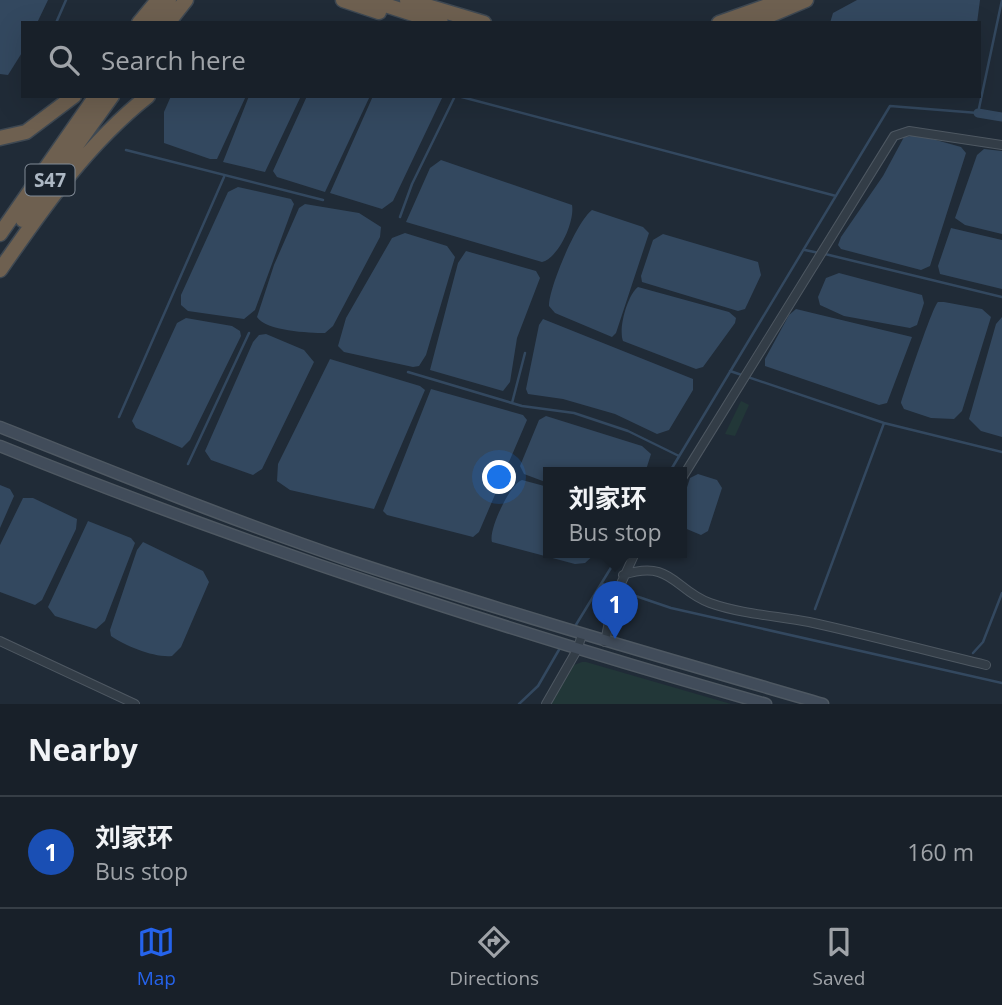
<!DOCTYPE html>
<meta charset="utf-8">
<style>
body{margin:0;font-family:"Open Sans","Noto Sans SC",sans-serif;background:#212831;color:#f1f3f6}
.you{position:absolute;left:500px;top:478px;width:24px;height:24px;margin:-18px;border:5px solid #fff;border-radius:50%;background:#1a73e8;box-shadow:0 0 0 10px #1a73e833}
.badge{display:grid;place-items:center;width:46px;height:46px;border-radius:50%;background:#2563eb;color:#fff;font-size:23px;font-weight:700}
.pin{position:absolute;translate:-50% -58px;filter:drop-shadow(0 2px 4px #0008)}
.pin::after{content:'';position:absolute;top:37px;width:24px;height:21px;background:inherit;clip-path:polygon(0 0,100% 0,50% 100%)}
.popup{position:absolute;left:543px;top:467px;width:144px;height:91px;box-sizing:border-box;display:grid;place-content:center;border-radius:0px;background:#182029;filter:drop-shadow(0 2px 5px #0005);font-size:23px;white-space:nowrap;color:#9fa3a8}
.popup b{font-size:26px;color:#f1f3f6}
.popup::after{content:'';position:absolute;left:50%;top:100%;margin-left:-14px;border:14px solid transparent;border-top-color:#182029}
.list{margin:0;padding:0;list-style:none}
h2{display:flex;justify-content:space-between;align-items:center;height:91px;margin:0;padding:0 28px;font-size:30px}
h2 small{font-size:23px;font-weight:400;color:#9fa3a8}
.list li{display:grid;grid-template-columns:46px 1fr auto;gap:21px;align-items:center;box-sizing:border-box;height:112px;padding:0 28px;border-top:2px solid #363e46}
.list b{display:block;font-size:26px;white-space:nowrap}
.list p{margin:0;font-size:23px;white-space:nowrap;color:#9fa3a8}
.list em{font-size:23px;font-style:normal;color:#9fa3a8}
.icon{flex:none;width:38px;height:38px;fill:none;stroke:currentColor;stroke-width:2;stroke-linecap:round;stroke-linejoin:round}
.map{position:relative;flex:none;width:1002px;height:704px;overflow:hidden}
.search{position:absolute;background:#182029;box-shadow:0 7px 28px #0002;left:21px;right:21px;top:21px;height:77px;display:flex;align-items:center;gap:18px;box-sizing:border-box;padding:0 24px;border-radius:0px;color:#9fa3a8;font-size:26px}
.sheet{height:203px;background:#182029}
nav{display:flex;justify-content:space-around;align-items:center;box-sizing:border-box;height:98px;border-top:2px solid #363e46;background:#182029;font-size:19px;color:#9fa3a8}
nav a{display:grid;justify-items:center;gap:4px}
nav .on{color:#2563eb}
.map>svg:first-child{display:block}
.green{fill:#223738}
.water{fill:#33485f}
.lines{fill:none;stroke-linecap:round;stroke-linejoin:round}
.stream{stroke:#33485f;stroke-width:2.5}
.canal{stroke:#33485f;stroke-width:9}
.minor-casing{stroke:#4e5862;stroke-width:10}
.secondary-casing{stroke:#4e5862;stroke-width:13}
.motorway-casing{stroke:#3e4852;stroke-width:17}
.minor{stroke:#333d47;stroke-width:8}
.secondary{stroke:#414c5a;stroke-width:10}
.motorway{stroke:#6e6050;stroke-width:14}
.labels{text-anchor:middle;stroke-width:6;stroke-linejoin:round;paint-order:stroke}
.shield{fill:#19222c;stroke:#818b96;stroke-width:2}
.shield-label{font-size:19px;font-weight:bold;fill:#adb8c4}
</style>
<div class="map">
<svg width="1002" height="704" viewBox="0 0 1002 704">
<rect width="100%" height="100%" fill="#202b37"/>
<path class="green" d="M 741,401 L 749,405 L 735,436 L 725,434 Z
M 582,662 L 586,662 L 731,704 L 551,704 L 574,665 Z"/>
<path class="water" d="M 0,0 L 48,0 L 37,23 L 23,23 L 23,51 L 8,75 L 0,74 Z
M 857,0 L 980,0 L 977,23 L 830,23 L 833,13 Z
M 171,96 L 246,96 L 217,159 L 210,159 L 164,143 L 164,112 Z
M 249,96 L 301,96 L 265,172 L 223,162 Z
M 307,96 L 370,96 L 325,192 L 277,177 L 273,171 Z
M 373,96 L 443,96 L 393,201 L 382,209 L 330,193 Z
M 918,135 L 961,147 L 966,153 L 930,266 L 921,270 L 841,249 L 838,245 L 841,237 L 883,176 L 904,137 Z
M 984,149 L 1002,151 L 1002,234 L 965,225 L 955,218 L 977,155 Z
M 441,160 L 572,205 C 575,221 559,258 542,262 L 406,222 L 430,168 Z
M 238,187 L 291,199 L 294,204 L 255,310 L 244,319 L 188,311 L 181,305 L 181,295 L 228,192 Z
M 305,204 L 359,213 L 381,227 L 380,237 L 333,326 L 325,333 C 309,333 266,331 257,317 L 274,265 L 299,208 Z
M 592,210 L 643,227 L 649,233 L 616,333 L 612,337 L 555,313 L 549,306 C 549,287 577,221 592,210 Z
M 951,228 L 1002,240 L 1002,289 L 940,274 L 938,266 Z
M 405,233 L 447,246 L 455,257 L 426,355 L 419,366 L 413,367 L 344,352 L 338,346 L 346,318 L 392,238 Z
M 663,234 L 758,262 L 761,275 L 745,309 L 738,311 L 642,282 L 641,276 L 653,240 Z
M 466,251 L 536,271 L 540,278 L 517,338 L 510,382 L 503,391 L 430,370 L 458,263 Z
M 839,273 L 922,295 L 924,303 L 917,325 L 910,328 L 844,316 L 820,305 L 818,297 L 826,278 Z
M 638,287 L 729,312 L 736,318 L 735,323 L 703,367 L 696,369 L 623,341 C 618,328 628,294 638,287 Z
M 944,302 L 982,309 L 991,317 L 962,411 L 954,419 L 931,418 L 904,409 L 901,403 C 905,390 933,305 938,302 Z
M 796,309 L 912,337 L 887,403 L 879,405 L 765,366 L 765,359 L 789,315 Z
M 1002,317 L 1002,437 L 981,431 L 969,419 L 996,324 Z
M 186,318 L 232,326 L 240,331 L 241,336 L 190,440 L 182,448 L 136,428 L 132,421 L 177,323 Z
M 543,319 L 693,379 L 693,390 L 669,430 L 657,434 L 615,414 L 563,399 L 528,394 L 526,389 L 539,325 Z
M 266,334 L 304,350 L 314,362 L 262,469 L 253,475 L 211,460 L 205,451 L 253,342 L 259,335 Z
M 330,359 L 420,386 L 425,390 L 374,509 L 290,490 L 277,481 L 278,464 Z
M 431,389 L 523,415 L 527,420 L 479,532 L 473,537 L 387,515 L 383,511 Z
M 546,416 L 642,446 L 651,454 L 645,473 L 548,473 L 548,483 L 524,474 L 520,466 L 539,420 Z
M 698,474 L 717,480 L 722,488 L 708,531 L 701,535 L 682,527 L 682,503 L 690,478 Z
M 522,480 L 548,487 L 548,553 L 596,553 L 585,563 L 575,564 L 492,542 C 488,530 510,484 522,480 Z
M 0,485 L 10,489 L 14,496 L 0,528 Z
M 23,498 L 33,498 L 77,519 L 76,529 L 42,600 L 35,605 L 0,592 L 0,545 Z
M 88,521 L 131,538 L 135,543 L 105,621 L 96,629 L 55,616 L 48,607 Z
M 143,542 L 203,571 L 209,582 L 181,647 L 172,656 C 155,658 125,646 111,636 L 110,630 L 137,550 Z"/>
<g class="lines">
<path class="stream" d="M 56,23 L 66,0
M 458,96 L 836,196
M 126,150 L 323,200
M 400,217 L 412,184 L 455,96
M 805,250 L 819,253
M 825,254 L 1002,297
M 730,371 L 884,423 L 1002,452
M 408,372 L 522,406 L 574,413 L 628,431 L 679,456
M 512,403 L 525,353
M 119,417 L 224,177
M 188,464 L 249,333
M 669,473 L 890,106 L 978,113 L 1002,0
M 602,584 L 615,588
M 621,591 L 671,608 L 1002,683
M 815,609 L 884,423
M 574,628 L 620,553
M 973,653 L 983,642 L 1002,593
M 519,704 L 538,686 L 560,648"/>
<path class="canal" d="M 978,113 L 1002,117"/>
<g class="minor-casing">
<path id="minor" d="M 682,478 L 894,136 L 909,131 L 1002,145
M 623,575 C 672,559 674,590 710,603 C 741,614 777,616 809,622 C 869,635 927,651 986,665
M 0,641 L 135,704
M 605,642 L 613,601 L 635,553
M 546,704 L 577,650 L 582,635"/>
</g>
<g class="secondary-casing">
<path id="secondary" d="M 0,427 C 116,473 233,521 351,561 C 507,613 665,658 823,704
M 0,446 C 251,548 506,630 766,704"/>
</g>
<g class="motorway-casing">
<path id="motorway" d="M 343,0 L 379,12
M 370,0 L 441,23
M 407,0 L 484,23
M 139,23 L 158,0
M 152,23 L 169,0
M 168,23 L 186,0
M 719,23 L 784,0
M 752,23 L 806,0
M 0,138 L 26,132 L 74,96
M 23,220 L 112,96
M 0,234 L 96,96
M 0,270 C 43,208 87,144 148,96"/>
</g>
<use href="#minor" class="minor"/>
<use href="#secondary" class="secondary"/>
<use href="#motorway" class="motorway"/>
</g>
<g class="labels">
<rect class="shield" x="25.5" y="164.5" width="49" height="31" rx="5"/>
<g class="shield-label">
<text x="50" y="187">S47</text>
</g>
</g>
</svg>
<div class="you"></div>
<div class="pin badge" style="left:615px;top:639px;background:#1a4fb4">1</div>
<div class="popup"><b>刘家环</b>Bus stop</div>
<div class="search"><svg class="icon" aria-label="search" viewBox="0 0 24 24"><circle cx="10" cy="10" r="6"/><path d="M15 15l6 6"/></svg>Search here</div>
</div>
<section class="sheet">
<h2>Nearby<small></small></h2>
<ul class="list">
<li><span class="badge" style="background:#1a4fb4">1</span><div><b>刘家环</b><p>Bus stop</p></div><em>160 m</em></li>
</ul>
</section>
<nav>
<a class="on"><svg class="icon" aria-label="map" viewBox="0 0 24 24"><path d="M3 6l6-2 6 2 6-2v14l-6 2-6-2-6 2zM9 4v14M15 6v14"/></svg>Map</a>
<a><svg class="icon" aria-label="directions" viewBox="0 0 24 24"><path d="M12 3l9 9-9 9-9-9zM9 14v-3h6M13 9l2 2-2 2"/></svg>Directions</a>
<a><svg class="icon" aria-label="saved" viewBox="0 0 24 24"><path d="M7 4h10v16l-5-4-5 4z"/></svg>Saved</a>
</nav>
